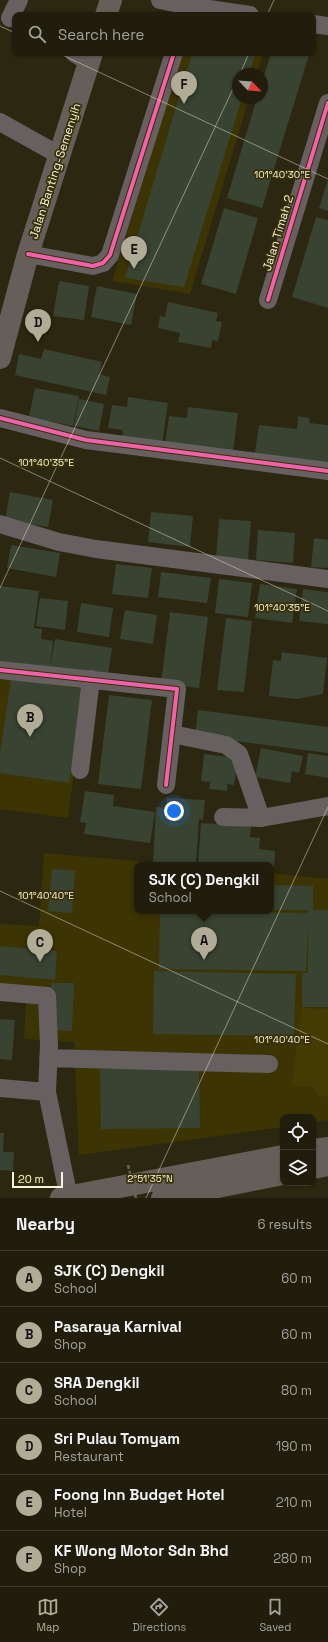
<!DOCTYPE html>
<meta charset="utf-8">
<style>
body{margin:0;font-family:"Space Grotesk",sans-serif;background:#2d2a1a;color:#f1f3f6}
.controls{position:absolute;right:12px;bottom:12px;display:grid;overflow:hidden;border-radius:8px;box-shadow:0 1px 3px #0004}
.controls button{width:36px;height:36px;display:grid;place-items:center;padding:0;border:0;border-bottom:1px solid #3e3b2d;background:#211d0c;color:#f1f3f6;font:20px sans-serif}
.compass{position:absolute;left:232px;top:68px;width:36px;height:36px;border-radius:50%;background:#211d0c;box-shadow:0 1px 3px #0004;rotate:115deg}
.scale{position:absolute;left:12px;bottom:10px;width:51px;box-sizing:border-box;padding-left:4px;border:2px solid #f8f4de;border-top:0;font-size:11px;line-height:14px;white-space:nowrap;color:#f8f4de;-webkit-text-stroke:3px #372f05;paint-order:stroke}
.you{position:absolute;left:174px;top:811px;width:14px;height:14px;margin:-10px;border:3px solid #fff;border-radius:50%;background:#1a73e8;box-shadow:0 0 0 6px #1a73e833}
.badge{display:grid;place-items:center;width:26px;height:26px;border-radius:50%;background:#b1ac96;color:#111;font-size:13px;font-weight:700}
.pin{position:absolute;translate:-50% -33px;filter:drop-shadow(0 1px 2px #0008)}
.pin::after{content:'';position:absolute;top:21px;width:14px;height:12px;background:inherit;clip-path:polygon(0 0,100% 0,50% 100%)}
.popup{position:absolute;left:134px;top:862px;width:140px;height:52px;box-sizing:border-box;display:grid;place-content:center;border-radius:8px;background:#211d0c;filter:drop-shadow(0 1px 3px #0005);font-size:13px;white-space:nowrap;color:#a2a29d}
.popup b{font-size:15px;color:#f1f3f6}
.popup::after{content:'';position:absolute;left:50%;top:100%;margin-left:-8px;border:8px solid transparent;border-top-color:#211d0c}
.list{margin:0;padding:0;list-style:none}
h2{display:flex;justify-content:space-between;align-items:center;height:52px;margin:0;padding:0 16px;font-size:17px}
h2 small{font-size:13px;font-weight:400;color:#a2a29d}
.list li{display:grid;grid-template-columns:26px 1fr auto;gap:12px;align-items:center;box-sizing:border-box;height:56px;padding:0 16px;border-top:1px solid #3e3b2d}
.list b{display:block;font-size:15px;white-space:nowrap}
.list p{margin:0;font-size:13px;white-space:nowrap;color:#a2a29d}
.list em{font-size:13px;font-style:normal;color:#a2a29d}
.icon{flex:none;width:22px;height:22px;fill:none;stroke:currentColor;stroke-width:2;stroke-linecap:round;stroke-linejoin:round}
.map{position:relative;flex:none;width:328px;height:1198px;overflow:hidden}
.search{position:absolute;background:#211d0c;box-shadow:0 1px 3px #0004;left:12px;right:12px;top:12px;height:44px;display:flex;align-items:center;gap:10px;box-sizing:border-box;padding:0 14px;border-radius:8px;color:#a2a29d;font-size:15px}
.sheet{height:388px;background:#211d0c}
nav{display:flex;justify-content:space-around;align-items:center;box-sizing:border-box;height:56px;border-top:1px solid #3e3b2d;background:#211d0c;font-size:11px;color:#a2a29d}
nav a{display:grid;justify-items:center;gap:2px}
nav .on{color:#b1ac96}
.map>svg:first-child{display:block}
.built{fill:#3d3403}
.green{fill:#433a04}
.building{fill:#394332}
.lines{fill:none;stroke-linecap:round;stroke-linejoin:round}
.minor{stroke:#666060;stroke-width:18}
.major{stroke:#665e59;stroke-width:22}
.path-bridge{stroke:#68635c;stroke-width:2.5;stroke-dasharray:4 2;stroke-linecap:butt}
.cycleway-casing{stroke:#372f05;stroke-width:6}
.cycleway{stroke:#f560ab;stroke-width:4}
.ticks{fill:none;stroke:#f8f4de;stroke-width:1;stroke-opacity:0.45}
.labels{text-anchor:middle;stroke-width:3.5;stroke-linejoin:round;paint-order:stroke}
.street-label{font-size:12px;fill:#f8f4de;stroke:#372f05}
.ticks-label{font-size:10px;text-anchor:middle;fill:#f8f4de;stroke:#372f05;stroke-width:3.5;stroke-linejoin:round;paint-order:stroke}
</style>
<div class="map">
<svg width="328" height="1198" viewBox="0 0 328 1198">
<rect width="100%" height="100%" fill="#2c2710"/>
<path class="built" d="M 183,53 L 263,53 L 257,74 L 238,74 L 238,98 L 249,98 L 190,294 L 112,281 Z
M 0,677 L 85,685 L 68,818 L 0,809 Z
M 44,853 L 184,865 L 137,865 L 137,911 L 271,911 L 271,873 L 328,879 L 328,1120 L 313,1122 L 313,1117 L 283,1117 L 283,1127 L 79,1155 L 74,1042 L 24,1039 L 26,1000 L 0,998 L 0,924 L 39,926 Z"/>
<path class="green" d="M 301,1008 L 328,1009 L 328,1096 L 321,1097 L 312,1087 L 292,1086 Z"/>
<path class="building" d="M 192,53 L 256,53 L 249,74 L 238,74 L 238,98 L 242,98 L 184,287 L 125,278 Z
M 271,53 L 303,53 L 309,55 L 262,208 L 227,198 L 257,98 L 262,98 L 262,82 Z
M 328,179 L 328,211 L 319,208 Z
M 224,208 L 258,218 L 236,294 L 201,284 Z
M 316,217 L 328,220 L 328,308 L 292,297 Z
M 59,281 L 89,286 L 84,320 L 53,316 Z
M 97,286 L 137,294 L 131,325 L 91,317 Z
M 168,302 L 218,313 L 216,321 L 222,322 L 218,341 L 212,340 L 211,348 L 178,342 L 180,333 L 158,328 L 160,316 L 165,317 Z
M 44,349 L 102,362 L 99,374 L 110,377 L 106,395 L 15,375 L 19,354 L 41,359 Z
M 35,388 L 79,396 L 73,426 L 29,417 Z
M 128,397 L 168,403 L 162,445 L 122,439 L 123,430 L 108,428 L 112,405 L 127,407 Z
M 79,399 L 104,404 L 99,431 L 74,426 Z
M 188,407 L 238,413 L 233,452 L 165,444 L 169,416 L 187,418 Z
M 298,416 L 310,418 L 309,423 L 328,425 L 328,468 L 254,459 L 259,425 L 297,429 Z
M 10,492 L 53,500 L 48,527 L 5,520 Z
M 151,512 L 193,516 L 190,547 L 148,542 Z
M 219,519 L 251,521 L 248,560 L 216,558 Z
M 258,530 L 295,533 L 293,563 L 256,560 Z
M 314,538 L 328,540 L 328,568 L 311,567 Z
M 11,545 L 60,553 L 56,577 L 7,568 Z
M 116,564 L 152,568 L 148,598 L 112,594 Z
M 161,572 L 211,578 L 207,603 L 158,597 Z
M 219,579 L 252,583 L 248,617 L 215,613 Z
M 260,584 L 297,589 L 292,623 L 255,618 Z
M 0,586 L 39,591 L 34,628 L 42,629 L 41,639 L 53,641 L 50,667 L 0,661 Z
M 303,589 L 328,592 L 328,624 L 299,621 Z
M 40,598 L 68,601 L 65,630 L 36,626 Z
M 81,603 L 113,608 L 109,637 L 77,632 Z
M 125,610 L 157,615 L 153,644 L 120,639 Z
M 170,612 L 208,617 L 199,688 L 161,683 Z
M 226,618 L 252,621 L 244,692 L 217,690 Z
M 55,639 L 112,648 L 108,676 L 50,667 Z
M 282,652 L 327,658 L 323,694 L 297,699 L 269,696 L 273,660 L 281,661 Z
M 11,679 L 82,689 L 69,783 L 0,773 L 0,753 Z
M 109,695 L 152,700 L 141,789 L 98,784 Z
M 198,710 L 328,727 L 328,753 L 195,736 Z
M 261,748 L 303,756 L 299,773 L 292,771 L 290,783 L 255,777 Z
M 308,753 L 328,756 L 328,778 L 305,774 Z
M 204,754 L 238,758 L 234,785 L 227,784 L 227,791 L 209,789 L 210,782 L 201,781 Z
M 85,791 L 114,795 L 113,806 L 155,812 L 150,843 L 84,834 L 86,823 L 80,822 Z
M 167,798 L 205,800 L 203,820 L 199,819 L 196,864 L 153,862 L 156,807 L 167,808 Z
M 201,823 L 251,826 L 250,837 L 260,838 L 259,849 L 275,851 L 274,870 L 271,870 L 271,865 L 198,865 Z
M 52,869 L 75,871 L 72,913 L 48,911 Z
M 271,885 L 313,886 L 313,910 L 328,910 L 328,1007 L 302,1007 L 302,973 L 308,973 L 308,920 L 306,971 L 159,969 L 160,911 L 308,913 L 308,910 L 271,910 Z
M 0,946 L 57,951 L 55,980 L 0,975 Z
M 154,971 L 296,974 L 294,1036 L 153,1034 Z
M 51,983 L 74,983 L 72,1031 L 49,1030 Z
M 0,1019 L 15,1020 L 12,1060 L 0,1059 Z
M 199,1068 L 200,1128 L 101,1129 L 100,1069 Z
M 0,1133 L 4,1133 L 3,1152 L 14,1152 L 13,1171 L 0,1170 Z"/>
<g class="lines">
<path class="minor" d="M 160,0 L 189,6 L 250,15
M 10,18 L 19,0
M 313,24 L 328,26
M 74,53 L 89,62
M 0,122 L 59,155
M 28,254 L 93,266 L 103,263 L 110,255 L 174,53
M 268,300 L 328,103
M 0,418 L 86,440 L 328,471
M 0,524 L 59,542 L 96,549 L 328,579
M 0,670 L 177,689 L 166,785
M 172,734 L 226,745 L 239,754 L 261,818
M 80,770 L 91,679
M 223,817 L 261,818 L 328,806
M 0,992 L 47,996 L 49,1045 L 47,1092
M 48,1058 L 269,1064
M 0,1088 L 47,1092 L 69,1198"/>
<path class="major" d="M 106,15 L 111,0
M 0,358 L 28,254 L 92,53
M 313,1150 L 328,1148
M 313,1168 L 328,1165
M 61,1198 L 283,1156
M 162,1198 L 283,1174"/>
<path class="path-bridge" d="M 128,1165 L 136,1198"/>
<g class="cycleway-casing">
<path id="cycleway" d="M 28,254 L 93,266 L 103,263 L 110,255 L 174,53
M 268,300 L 328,103
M 0,418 L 86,440 L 328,471
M 0,670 L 177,689 L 166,785"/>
</g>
<use href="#cycleway" class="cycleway"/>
</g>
<path class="ticks" d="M 267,15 L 274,0M 0,26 L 15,33M 58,53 L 328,179M 240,74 L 249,53M 0,458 L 328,611M 0,588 L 238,78M 0,891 L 328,1044M 146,1198 L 328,807"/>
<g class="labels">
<g class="street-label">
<text transform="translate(55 171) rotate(-72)" y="4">Jalan Banting-Semenyih</text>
<text transform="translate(278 233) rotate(-73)" y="4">Jalan Timah 2</text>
</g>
</g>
<g class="ticks-label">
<text x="282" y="178">101°40'30"E</text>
<text x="46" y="466">101°40'35"E</text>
<text x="282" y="611">101°40'35"E</text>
<text x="46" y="899">101°40'40"E</text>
<text x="282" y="1043">101°40'40"E</text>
<text x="150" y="1182">2°51'35"N</text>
</g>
</svg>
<div class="controls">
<button><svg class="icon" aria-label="locate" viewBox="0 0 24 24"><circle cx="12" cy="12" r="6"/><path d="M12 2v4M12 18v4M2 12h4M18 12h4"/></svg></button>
<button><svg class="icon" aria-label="layers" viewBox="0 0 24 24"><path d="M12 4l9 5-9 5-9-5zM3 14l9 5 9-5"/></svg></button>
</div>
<svg class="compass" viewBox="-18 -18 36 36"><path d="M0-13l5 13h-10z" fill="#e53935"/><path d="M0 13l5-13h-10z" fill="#a2a29d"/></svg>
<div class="scale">20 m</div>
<div class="you"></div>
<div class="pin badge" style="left:204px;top:960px">A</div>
<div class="popup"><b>SJK (C) Dengkil</b>School</div>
<div class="pin badge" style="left:30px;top:737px">B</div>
<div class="pin badge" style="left:40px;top:962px">C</div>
<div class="pin badge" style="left:38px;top:342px">D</div>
<div class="pin badge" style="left:134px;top:269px">E</div>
<div class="pin badge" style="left:184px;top:104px">F</div>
<div class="search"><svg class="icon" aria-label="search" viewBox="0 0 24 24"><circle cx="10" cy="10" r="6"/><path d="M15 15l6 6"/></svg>Search here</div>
</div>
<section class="sheet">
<h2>Nearby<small>6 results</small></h2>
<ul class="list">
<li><span class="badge">A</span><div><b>SJK (C) Dengkil</b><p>School</p></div><em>60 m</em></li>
<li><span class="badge">B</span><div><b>Pasaraya Karnival</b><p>Shop</p></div><em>60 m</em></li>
<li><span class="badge">C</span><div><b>SRA Dengkil</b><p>School</p></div><em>80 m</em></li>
<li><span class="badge">D</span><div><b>Sri Pulau Tomyam</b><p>Restaurant</p></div><em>190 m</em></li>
<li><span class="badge">E</span><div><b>Foong Inn Budget Hotel</b><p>Hotel</p></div><em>210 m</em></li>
<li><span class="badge">F</span><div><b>KF Wong Motor Sdn Bhd</b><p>Shop</p></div><em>280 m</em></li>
</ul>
</section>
<nav>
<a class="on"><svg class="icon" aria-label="map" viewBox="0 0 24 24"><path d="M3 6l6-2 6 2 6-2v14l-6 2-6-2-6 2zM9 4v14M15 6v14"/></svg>Map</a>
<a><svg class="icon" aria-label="directions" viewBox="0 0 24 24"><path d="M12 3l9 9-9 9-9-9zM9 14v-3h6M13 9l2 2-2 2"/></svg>Directions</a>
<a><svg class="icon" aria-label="saved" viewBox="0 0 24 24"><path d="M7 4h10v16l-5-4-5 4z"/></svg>Saved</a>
</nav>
